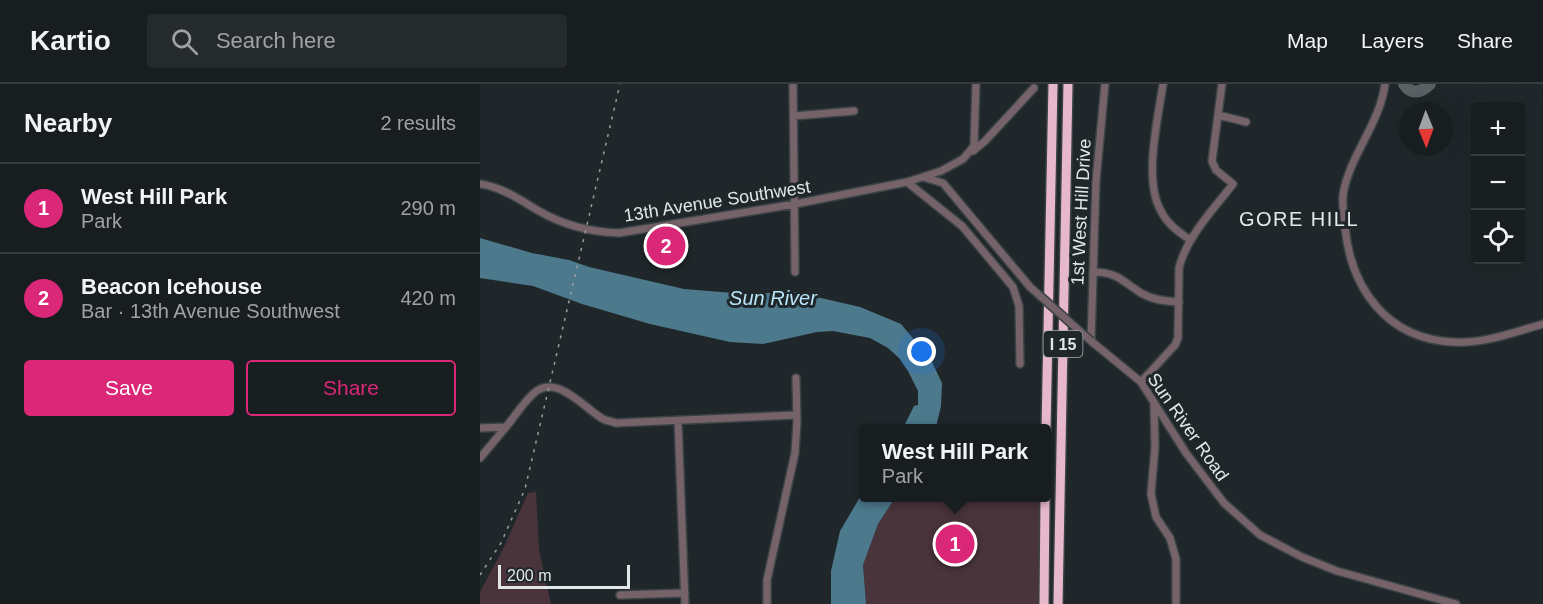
<!DOCTYPE html>
<meta charset="utf-8">
<style>
body{margin:0;font-family:Helvetica,sans-serif;background:#252a2d;color:#f1f3f6}
.controls{position:absolute;right:18px;top:18px;display:grid;overflow:hidden;border-radius:6px;box-shadow:0 6px 24px #0002}
.controls button{width:54px;height:54px;display:grid;place-items:center;padding:0;border:0;border-bottom:2px solid #363b3e;background:#181d20;color:#f1f3f6;font:30px sans-serif}
.compass{position:absolute;left:919px;top:18px;width:54px;height:54px;border-radius:50%;background:#181d20;box-shadow:0 6px 24px #0002;rotate:179deg}
.scale{position:absolute;left:18px;bottom:15px;width:132px;box-sizing:border-box;padding-left:6px;border:3px solid #e2e7e9;border-top:0;font-size:16px;line-height:21px;white-space:nowrap;color:#e2e7e9;-webkit-text-stroke:4px #20272a;paint-order:stroke}
.you{position:absolute;left:442px;top:268px;width:21px;height:21px;margin:-15px;border:4px solid #fff;border-radius:50%;background:#1a73e8;box-shadow:0 0 0 9px #1a73e833}
.badge{display:grid;place-items:center;width:39px;height:39px;border-radius:50%;background:#db2777;color:#fff;font-size:20px;font-weight:700}
.pin{position:absolute;translate:-50% -50%;border:3px solid #fff;box-shadow:0 2px 6px #0006}
.popup{position:absolute;left:379px;top:340px;width:192px;height:78px;box-sizing:border-box;display:grid;place-content:center;border-radius:6px;background:#181d20;filter:drop-shadow(0 2px 4px #0005);font-size:20px;white-space:nowrap;color:#9fa2a5}
.popup b{font-size:22px;color:#f1f3f6}
.popup::after{content:'';position:absolute;left:50%;top:100%;margin-left:-12px;border:12px solid transparent;border-top-color:#181d20}
.list{margin:0;padding:0;list-style:none}
h2{display:flex;justify-content:space-between;align-items:center;height:78px;margin:0;padding:0 24px;font-size:26px}
h2 small{font-size:20px;font-weight:400;color:#9fa2a5}
.list li{display:grid;grid-template-columns:39px 1fr auto;gap:18px;align-items:center;box-sizing:border-box;height:90px;padding:0 24px;border-top:2px solid #363b3e}
.list b{display:block;font-size:22px;white-space:nowrap}
.list p{margin:0;font-size:20px;white-space:nowrap;color:#9fa2a5}
.list em{font-size:20px;font-style:normal;color:#9fa2a5}
.actions{display:flex;gap:12px;padding:18px 24px}
.actions a{flex:1;padding:14px 0;border:2px solid #db2777;border-radius:6px;text-align:center;font-size:21px;color:#db2777}
.actions .main{background:#db2777;color:#fff}
.icon{flex:none;width:33px;height:33px;fill:none;stroke:currentColor;stroke-width:2;stroke-linecap:round;stroke-linejoin:round}
.map{position:relative;flex:none;width:1063px;height:520px;overflow:hidden}
header{display:flex;align-items:center;gap:36px;box-sizing:border-box;height:84px;padding:0 30px;background:#181d20;border-bottom:2px solid #363b3e}
header strong{font-size:28px}
nav{display:flex;gap:33px;margin-inline-start:auto;font-size:21px}
.search{width:420px;height:54px;background:#252a2d;display:flex;align-items:center;gap:15px;box-sizing:border-box;padding:0 21px;border-radius:6px;color:#9fa2a5;font-size:22px}
main{display:flex}
aside{flex:1;background:#181d20}
.map>svg:first-child{display:block}
.green{fill:#4a343c}
.water{fill:#4c798c}
.lines{fill:none;stroke-linecap:round;stroke-linejoin:round}
.taxiway{stroke:#5c6366;stroke-width:12}
.minor-casing{stroke:#3b4245;stroke-width:10}
.highway-casing{stroke:#3b4245;stroke-width:12}
.minor{stroke:#76636a;stroke-width:7}
.highway{stroke:#e6b8ca;stroke-width:9}
.rail{stroke:#999fa1;stroke-width:1.5;stroke-dasharray:3 6;stroke-linecap:butt}
.minor-bridge-casing{stroke:#3b4245;stroke-width:10;stroke-linecap:butt}
.minor-bridge{stroke:#76636a;stroke-width:7}
.labels{text-anchor:middle;stroke-width:6;stroke-linejoin:round;paint-order:stroke}
.shield{fill:#20272a;stroke:#a8adb0;stroke-width:1.5}
.shield-label{font-size:16px;font-weight:bold;fill:#e2e7e9}
.street-label{font-size:18px;fill:#e2e7e9;stroke:#20272a}
.neighbourhood-label{font-size:20px;letter-spacing:1.5px;fill:#e2e7e9;stroke:#20272a}
.water-label{font-size:20px;font-style:italic;fill:#b9e6f9;stroke:#20272a}
</style>
<header>
<strong>Kartio</strong>
<div class="search"><svg class="icon" aria-label="search" viewBox="0 0 24 24"><circle cx="10" cy="10" r="6"/><path d="M15 15l6 6"/></svg>Search here</div>
<nav><a>Map</a><a>Layers</a><a>Share</a></nav>
</header>
<main>
<aside>
<h2>Nearby<small>2 results</small></h2>
<ul class="list">
<li><span class="badge">1</span><div><b>West Hill Park</b><p>Park</p></div><em>290 m</em></li>
<li><span class="badge">2</span><div><b>Beacon Icehouse</b><p>Bar · 13th Avenue Southwest</p></div><em>420 m</em></li>
</ul>
<div class="actions"><a class="main">Save</a><a>Share</a></div>
</aside>
<div class="map">
<svg width="1063" height="520" viewBox="0 0 1063 520">
<rect width="100%" height="100%" fill="#20272a"/>
<path class="green" d="M 56,408 L 59,466 L 71,520 L 0,520 L 0,508 L 24,463 L 48,409 Z
M 415,414 L 561,414 L 559,520 L 386,520 L 383,481 L 398,440 Z"/>
<path class="water" d="M 0,154 L 52,169 L 89,176 L 109,183 L 204,205 L 265,210 L 315,208 L 380,223 L 421,240 L 451,276 L 462,299 L 461,322 L 456,343 L 423,344 L 434,322 L 438,321 L 438,307 L 428,287 L 420,275 L 408,264 L 390,254 L 353,247 L 337,248 L 283,260 L 250,258 L 170,240 L 102,220 L 53,202 L 0,194 Z
M 383,408 L 384,414 L 415,414 L 398,440 L 383,481 L 386,520 L 351,520 L 351,487 L 360,447 Z"/>
<g class="lines">
<path class="taxiway" d="M 924,0 C 931,11 941,9 950,0"/>
<g class="minor-casing">
<path id="minor" d="M 313,0 L 315,188
M 625,0 L 616,97 L 611,257 L 661,298 L 706,369 L 744,419 L 780,451 L 822,473 L 857,487 L 976,520
M 683,0 C 678,35 663,96 681,127 C 687,140 699,148 710,156
M 905,0 C 900,40 869,72 863,111 C 862,121 864,133 865,143 C 871,205 907,255 973,258 C 1004,260 1034,248 1063,240
M 738,31 L 766,38
M 314,32 L 374,27
M 493,67 L 505,57 L 554,4
M 446,94 L 463,99 L 550,203
M 427,98 L 482,142 L 533,203 L 539,222 L 540,280
M 0,100 C 22,103 40,116 59,127 C 83,141 111,148 139,149 L 315,120 L 427,98 L 461,87 L 483,75 L 494,62 L 496,0
M 613,188 C 637,188 642,197 661,209 C 673,216 685,217 699,218
M 661,298 L 695,261 L 698,254 L 699,184 C 707,152 733,126 753,100 L 736,86 L 732,77 L 742,0
M 674,321 L 675,363 L 671,410 L 676,433 L 690,454 L 696,475 L 696,520
M 198,336 L 205,520
M 0,344 L 26,343 C 35,332 43,319 53,310 C 76,288 104,324 123,335 C 127,337 131,337 136,339 L 316,331
M 0,374 L 26,343
M 140,511 L 205,509
M 287,520 L 287,496 L 315,369 L 317,338 L 316,294"/>
</g>
<g class="highway-casing">
<path id="highway" d="M 566,346 L 573,0
M 564,520 L 565,414
M 578,520 L 588,0"/>
</g>
<use href="#minor" class="minor"/>
<use href="#highway" class="highway"/>
<path class="rail" d="M 0,491 L 21,459 L 45,405 L 140,0"/>
<g class="minor-bridge-casing">
<path id="minor-bridge" d="M 550,203 L 611,257"/>
</g>
<use href="#minor-bridge" class="minor-bridge"/>
</g>
<g class="labels">
<rect class="shield" x="563.5" y="247" width="39" height="26" rx="4.5"/>
<g class="shield-label">
<text x="583" y="266">I 15</text>
</g>
<g class="street-label">
<text transform="translate(237 117) rotate(-9)" y="6">13th Avenue Southwest</text>
<text transform="translate(601 128) rotate(-87)" y="6">1st West Hill Drive</text>
<text transform="translate(708 343) rotate(55)" y="6">Sun River Road</text>
</g>
<g class="neighbourhood-label">
<text x="819" y="142">GORE HILL</text>
</g>
<g class="water-label">
<text x="293" y="221">Sun River</text>
</g>
</g>
</svg>
<div class="controls">
<button>+</button>
<button>−</button>
<button><svg class="icon" aria-label="locate" viewBox="0 0 24 24"><circle cx="12" cy="12" r="6"/><path d="M12 2v4M12 18v4M2 12h4M18 12h4"/></svg></button>
</div>
<svg class="compass" viewBox="-18 -18 36 36"><path d="M0-13l5 13h-10z" fill="#e53935"/><path d="M0 13l5-13h-10z" fill="#9fa2a5"/></svg>
<div class="scale">200 m</div>
<div class="you"></div>
<div class="pin badge" style="left:475px;top:460px">1</div>
<div class="popup"><b>West Hill Park</b>Park</div>
<div class="pin badge" style="left:186px;top:162px">2</div>
</div>
</main>
